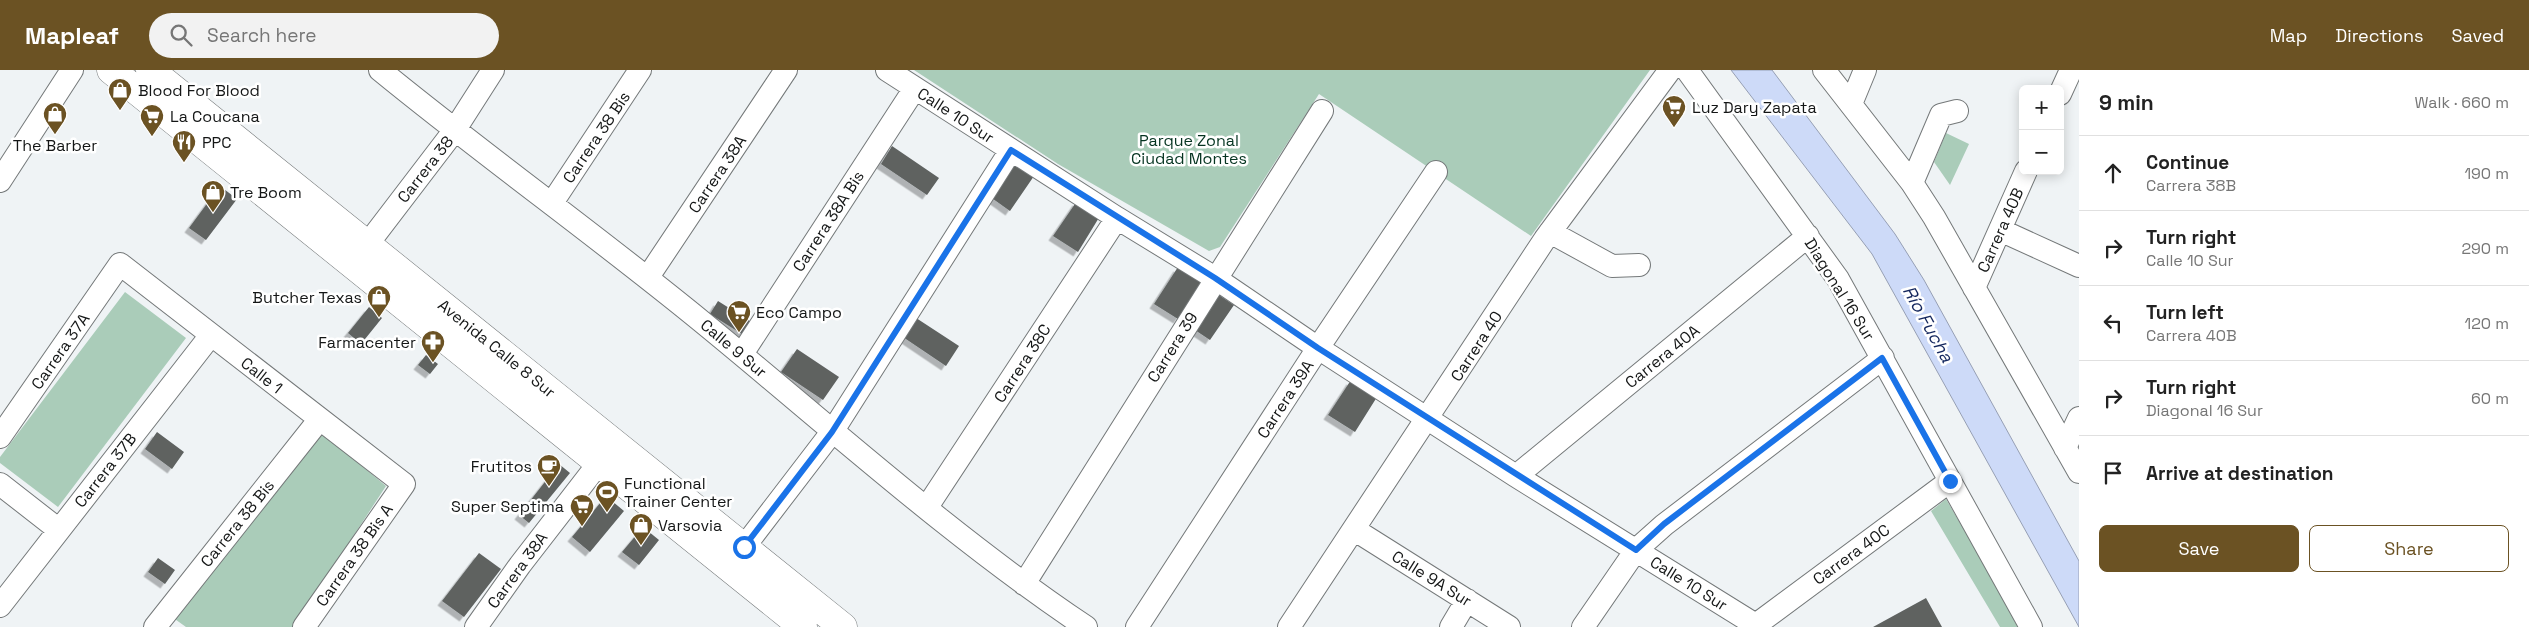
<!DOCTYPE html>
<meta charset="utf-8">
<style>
body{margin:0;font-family:"Space Grotesk",sans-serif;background:#f2f2f2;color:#222}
.controls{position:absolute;right:15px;top:15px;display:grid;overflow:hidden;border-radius:8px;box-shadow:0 2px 12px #0003}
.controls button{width:45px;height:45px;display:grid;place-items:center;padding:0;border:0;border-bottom:1px solid #e0e0e0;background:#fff;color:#222;font:25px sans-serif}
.stop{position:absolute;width:15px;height:15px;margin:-11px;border:4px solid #1a73e8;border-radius:50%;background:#fff}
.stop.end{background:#1a73e8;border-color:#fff;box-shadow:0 1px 5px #0008}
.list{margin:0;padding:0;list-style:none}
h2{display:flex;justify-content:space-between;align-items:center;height:65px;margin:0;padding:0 20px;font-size:21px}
h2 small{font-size:16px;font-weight:400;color:#767676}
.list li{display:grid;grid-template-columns:32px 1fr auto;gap:15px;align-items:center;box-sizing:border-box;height:75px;padding:0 20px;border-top:1px solid #e0e0e0}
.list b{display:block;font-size:19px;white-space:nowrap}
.list p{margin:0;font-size:16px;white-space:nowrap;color:#767676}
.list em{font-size:16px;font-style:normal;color:#767676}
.actions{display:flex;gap:10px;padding:15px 20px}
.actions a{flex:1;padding:11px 0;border:1px solid #6b5223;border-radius:8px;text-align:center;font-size:18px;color:#6b5223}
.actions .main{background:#6b5223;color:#fff}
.icon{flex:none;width:28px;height:28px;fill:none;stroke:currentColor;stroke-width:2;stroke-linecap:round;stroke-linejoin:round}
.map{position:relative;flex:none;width:2079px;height:557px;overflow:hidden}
header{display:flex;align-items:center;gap:30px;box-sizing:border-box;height:70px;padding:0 25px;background:#6b5223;color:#fff}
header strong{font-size:24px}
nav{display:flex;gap:28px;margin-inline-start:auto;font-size:18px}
.search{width:350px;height:45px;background:#f2f2f2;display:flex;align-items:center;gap:12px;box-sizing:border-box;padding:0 18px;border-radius:28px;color:#767676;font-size:19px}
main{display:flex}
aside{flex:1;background:#fff}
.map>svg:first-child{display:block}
.green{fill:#aaccb9}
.water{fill:#cddaf8;stroke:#969fb4}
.building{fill:#5e6261;filter:url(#shadow)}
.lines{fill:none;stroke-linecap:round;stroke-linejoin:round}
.minor-casing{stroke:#747879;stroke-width:24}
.major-casing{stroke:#747879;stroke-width:29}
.minor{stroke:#fff;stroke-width:22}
.major{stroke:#fff;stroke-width:28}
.route{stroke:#1a73e8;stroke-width:6}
.labels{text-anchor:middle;stroke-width:5;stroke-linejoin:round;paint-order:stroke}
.poi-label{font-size:16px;fill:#141616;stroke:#fff;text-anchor:start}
.street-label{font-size:16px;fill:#141616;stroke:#fff}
.park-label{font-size:16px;fill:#053421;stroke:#fff}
.water-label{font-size:18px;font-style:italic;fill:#14275e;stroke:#fff}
</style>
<header>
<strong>Mapleaf</strong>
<div class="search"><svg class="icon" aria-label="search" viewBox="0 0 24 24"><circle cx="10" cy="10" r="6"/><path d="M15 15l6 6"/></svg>Search here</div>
<nav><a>Map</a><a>Directions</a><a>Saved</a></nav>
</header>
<main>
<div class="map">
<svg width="2079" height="557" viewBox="0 0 2079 557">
<defs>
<filter id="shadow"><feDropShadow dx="-4.5" dy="4.5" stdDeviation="0" flood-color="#0004"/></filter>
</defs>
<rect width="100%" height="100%" fill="#eff3f5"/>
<path class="green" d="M 914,0 L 1650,0 L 1531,166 L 1319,24 L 1220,177 L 1209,181 L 1058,94 Z
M 1946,63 L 1969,74 L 1950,115 L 1934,92 Z
M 125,222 L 186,268 L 58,437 L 0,393 L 0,387 Z
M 321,362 L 386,416 L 294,557 L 186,557 L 172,547 Z
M 1946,429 L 2021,557 L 2000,557 L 1931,441 Z"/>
<path class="water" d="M 1731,0 L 1772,0 L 1895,164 L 1924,210 L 2079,491 L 2079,557 L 1872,184 Z"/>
<path class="building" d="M 892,76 L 939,108 L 927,125 L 881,94 Z
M 1013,92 L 1034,106 L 1010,141 L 989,126 Z
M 220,116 L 237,129 L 206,170 L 189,158 Z
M 1077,131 L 1100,146 L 1078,182 L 1053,166 Z
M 1178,197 L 1202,212 L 1178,249 L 1154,234 Z
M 1213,221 L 1234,235 L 1210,270 L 1189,256 Z
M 718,231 L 753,253 L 745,266 L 710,244 Z
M 369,237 L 382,248 L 361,274 L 348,263 Z
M 910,244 L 959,276 L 946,296 L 897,263 Z
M 797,279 L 839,307 L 823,330 L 781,302 Z
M 426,285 L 438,294 L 430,304 L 418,295 Z
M 1351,310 L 1377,327 L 1355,362 L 1328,345 Z
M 157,362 L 184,382 L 172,399 L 145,379 Z
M 559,394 L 570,403 L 529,453 L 519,445 Z
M 606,426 L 624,441 L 590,482 L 572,467 Z
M 643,457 L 659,470 L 639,495 L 622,482 Z
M 479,483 L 501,499 L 464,547 L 442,531 Z
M 158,488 L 175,500 L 165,514 L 148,502 Z
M 1926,528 L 1942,557 L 1873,557 Z"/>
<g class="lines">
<g class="minor-casing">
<path id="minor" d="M 380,0 C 485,86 596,165 701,251 C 827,354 950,466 1086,557
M 887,0 L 1117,148 L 1215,208 L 1318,278 L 1516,406 L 1759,557
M 1687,0 L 1838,209 L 2031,557
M 1824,0 L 1912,113 L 1934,147 L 2079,402
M 2060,24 L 2071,0
M 1851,34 L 1865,0
M 0,111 L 72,0
M 1912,113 L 1941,45 L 1957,41
M 552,133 L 640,0
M 2000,160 L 2079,196
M 1550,162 L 1612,196 L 1639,195
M 357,188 L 454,61 L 493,0
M 648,207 L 786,0
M 1974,218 L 2026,101
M 742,284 L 915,18
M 0,367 L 120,194 L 404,414 L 304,557
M 2065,378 L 2079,348
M 1516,406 L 1808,166
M 0,414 L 59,460
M 927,437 L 1117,148
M 1355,460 L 1509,557
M 734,490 L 832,362 L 1011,80
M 1024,514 L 1322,41
M 0,536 L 211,265
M 155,557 L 319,350
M 476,557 L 520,495 L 609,380
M 1137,557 L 1318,278 L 1436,102
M 1289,557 L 1545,169 L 1670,0
M 1451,557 L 1467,530
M 1583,557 L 1636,480 L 1664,455 L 1883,288
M 1753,557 L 1950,411"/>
</g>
<g class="major-casing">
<path id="major" d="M 111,0 L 803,557
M 150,0 L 843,557"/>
</g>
<use href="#minor" class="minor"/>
<use href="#major" class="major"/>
</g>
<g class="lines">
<path class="route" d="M 744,477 L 832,362 L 1011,80 L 1215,208 L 1318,278 L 1636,480 L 1664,454 L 1882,288 L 1950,411"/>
</g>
<defs>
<g id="shop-pin" transform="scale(1.25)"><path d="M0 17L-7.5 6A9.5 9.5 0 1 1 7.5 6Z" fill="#6b5223" stroke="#fff"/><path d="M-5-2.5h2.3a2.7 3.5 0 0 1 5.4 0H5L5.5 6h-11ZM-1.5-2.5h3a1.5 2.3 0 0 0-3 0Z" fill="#fff"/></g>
<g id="supermarket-pin" transform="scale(1.25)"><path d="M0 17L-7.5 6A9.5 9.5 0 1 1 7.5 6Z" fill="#6b5223" stroke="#fff"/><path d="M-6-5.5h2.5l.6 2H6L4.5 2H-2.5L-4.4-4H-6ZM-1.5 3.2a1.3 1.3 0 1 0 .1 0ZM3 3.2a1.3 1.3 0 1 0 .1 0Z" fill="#fff"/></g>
<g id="restaurant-pin" transform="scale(1.25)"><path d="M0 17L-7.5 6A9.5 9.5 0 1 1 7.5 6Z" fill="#6b5223" stroke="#fff"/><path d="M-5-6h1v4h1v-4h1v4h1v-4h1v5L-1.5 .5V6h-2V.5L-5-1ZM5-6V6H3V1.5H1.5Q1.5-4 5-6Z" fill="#fff"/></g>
<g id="pharmacy-pin" transform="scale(1.25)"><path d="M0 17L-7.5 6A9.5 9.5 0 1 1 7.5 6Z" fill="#6b5223" stroke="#fff"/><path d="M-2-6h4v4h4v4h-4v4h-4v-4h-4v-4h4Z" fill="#fff"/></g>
<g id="cafe-pin" transform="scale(1.25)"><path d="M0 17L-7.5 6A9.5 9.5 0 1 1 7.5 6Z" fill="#6b5223" stroke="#fff"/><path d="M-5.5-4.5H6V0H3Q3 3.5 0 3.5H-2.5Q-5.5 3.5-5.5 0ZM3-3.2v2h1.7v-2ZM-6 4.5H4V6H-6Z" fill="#fff"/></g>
<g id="stadium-pin" transform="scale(1.25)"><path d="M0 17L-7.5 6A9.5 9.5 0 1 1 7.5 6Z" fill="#6b5223" stroke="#fff"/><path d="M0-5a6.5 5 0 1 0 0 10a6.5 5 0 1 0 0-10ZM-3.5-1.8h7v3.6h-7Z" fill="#fff"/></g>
</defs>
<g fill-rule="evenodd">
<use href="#shop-pin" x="120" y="20"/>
<use href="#supermarket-pin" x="1674" y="37"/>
<use href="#shop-pin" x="55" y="44"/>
<use href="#supermarket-pin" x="152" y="46"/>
<use href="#restaurant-pin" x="184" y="72"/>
<use href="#shop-pin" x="213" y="122"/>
<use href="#shop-pin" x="379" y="227"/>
<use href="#supermarket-pin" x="739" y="242"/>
<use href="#pharmacy-pin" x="433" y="272"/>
<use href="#cafe-pin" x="549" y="396"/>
<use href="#stadium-pin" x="607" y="422"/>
<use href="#supermarket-pin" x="582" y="436"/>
<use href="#shop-pin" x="641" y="455"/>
</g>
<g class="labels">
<g class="poi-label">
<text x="138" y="26">Blood For Blood</text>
<text x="1692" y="43">Luz Dary Zapata</text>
<text x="170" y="52">La Coucana</text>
<text x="202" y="78">PPC</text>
<text x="55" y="81" text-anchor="middle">The Barber</text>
<text x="230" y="128">Tre Boom</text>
<text x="362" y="233" text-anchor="end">Butcher Texas</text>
<text x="756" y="248">Eco Campo</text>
<text x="416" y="278" text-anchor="end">Farmacenter</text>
<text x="532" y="402" text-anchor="end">Frutitos</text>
<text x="624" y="419">Functional<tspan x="624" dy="18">Trainer Center</tspan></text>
<text x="564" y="442" text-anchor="end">Super Septima</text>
<text x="658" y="461">Varsovia</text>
</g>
<g class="street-label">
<text transform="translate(956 45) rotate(33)" y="6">Calle 10 Sur</text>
<text transform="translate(596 67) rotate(-56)" y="6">Carrera 38 Bis</text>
<text transform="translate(425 99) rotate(-52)" y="6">Carrera 38</text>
<text transform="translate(717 104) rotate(-56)" y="6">Carrera 38A</text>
<text transform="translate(828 151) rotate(-57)" y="6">Carrera 38A Bis</text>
<text transform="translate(2000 160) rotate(-66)" y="6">Carrera 40B</text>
<text transform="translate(1840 219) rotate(58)" y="6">Diagonal 16 Sur</text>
<text transform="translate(1476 276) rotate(-57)" y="6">Carrera 40</text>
<text transform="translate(1172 277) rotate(-58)" y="6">Carrera 39</text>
<text transform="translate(497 278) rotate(39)" y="6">Avenida Calle 8 Sur</text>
<text transform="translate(734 278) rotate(40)" y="6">Calle 9 Sur</text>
<text transform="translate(60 281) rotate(-55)" y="6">Carrera 37A</text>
<text transform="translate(1662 286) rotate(-39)" y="6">Carrera 40A</text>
<text transform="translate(1022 293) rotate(-57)" y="6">Carrera 38C</text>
<text transform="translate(262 305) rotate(38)" y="6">Calle 1</text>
<text transform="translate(1285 329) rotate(-57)" y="6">Carrera 39A</text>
<text transform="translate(105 400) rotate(-52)" y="6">Carrera 37B</text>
<text transform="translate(237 453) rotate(-51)" y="6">Carrera 38 Bis</text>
<text transform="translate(1851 484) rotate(-36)" y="6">Carrera 40C</text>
<text transform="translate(354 485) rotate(-55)" y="6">Carrera 38 Bis A</text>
<text transform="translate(517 500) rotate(-54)" y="6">Carrera 38A</text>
<text transform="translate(1432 508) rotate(32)" y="6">Calle 9A Sur</text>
<text transform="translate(1689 513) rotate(32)" y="6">Calle 10 Sur</text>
</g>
<g class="park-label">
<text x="1189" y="76">Parque Zonal<tspan x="1189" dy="18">Ciudad Montes</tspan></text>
</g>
<g class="water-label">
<text transform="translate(1928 254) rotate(61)" y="6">Río Fucha</text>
</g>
</g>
</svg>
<div class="controls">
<button>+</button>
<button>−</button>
</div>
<div class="stop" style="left:744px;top:477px"></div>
<div class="stop end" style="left:1950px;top:411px"></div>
</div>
<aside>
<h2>9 min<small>Walk · 660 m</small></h2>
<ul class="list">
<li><svg class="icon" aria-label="ahead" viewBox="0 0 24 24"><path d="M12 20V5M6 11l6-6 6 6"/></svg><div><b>Continue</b><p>Carrera 38B</p></div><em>190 m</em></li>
<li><svg class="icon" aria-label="right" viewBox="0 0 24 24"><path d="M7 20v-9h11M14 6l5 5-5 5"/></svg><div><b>Turn right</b><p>Calle 10 Sur</p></div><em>290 m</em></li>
<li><svg class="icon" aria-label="left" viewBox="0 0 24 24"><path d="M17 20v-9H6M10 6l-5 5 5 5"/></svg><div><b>Turn left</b><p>Carrera 40B</p></div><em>120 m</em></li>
<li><svg class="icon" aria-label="right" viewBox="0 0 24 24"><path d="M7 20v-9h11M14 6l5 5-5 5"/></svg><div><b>Turn right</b><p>Diagonal 16 Sur</p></div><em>60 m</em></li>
<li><svg class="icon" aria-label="arrive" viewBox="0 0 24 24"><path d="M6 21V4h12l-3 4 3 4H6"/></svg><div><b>Arrive at destination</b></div></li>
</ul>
<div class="actions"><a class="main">Save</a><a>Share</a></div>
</aside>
</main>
